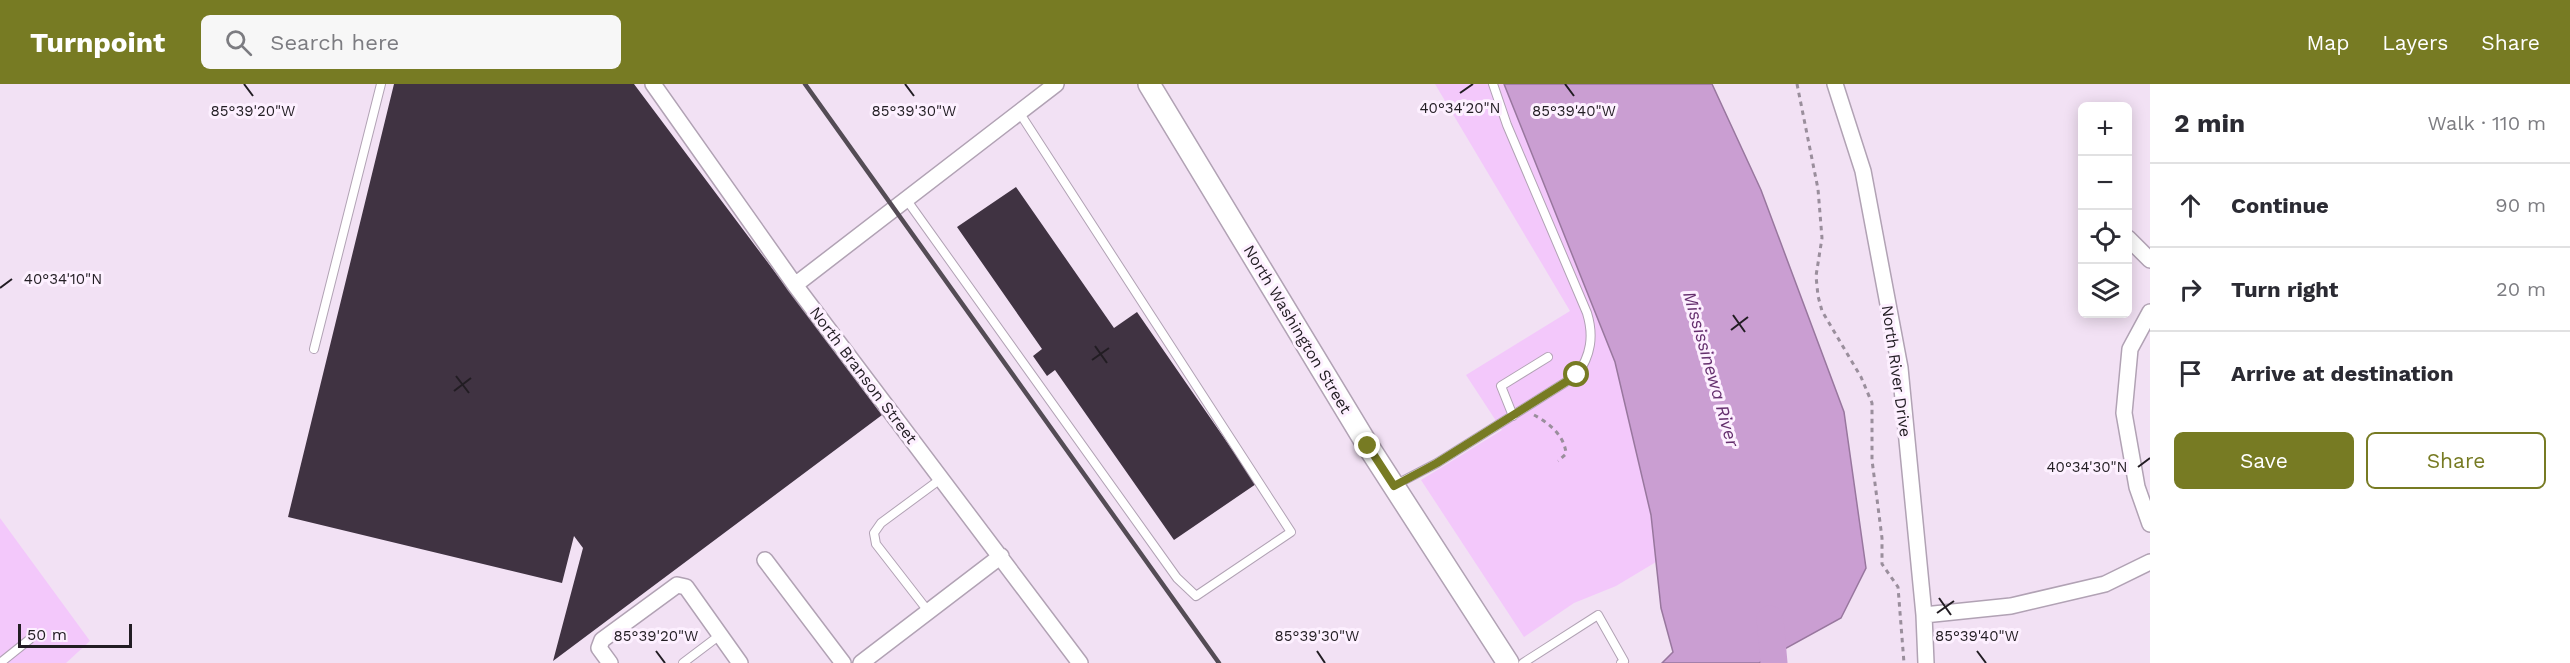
<!DOCTYPE html>
<meta charset="utf-8">
<style>
body{margin:0;font-family:"Work Sans",sans-serif;background:#f7f7f7;color:#2b2b33}
.controls{position:absolute;right:18px;top:18px;display:grid;overflow:hidden;border-radius:9px;box-shadow:0 3px 15px #0003}
.controls button{width:54px;height:54px;display:grid;place-items:center;padding:0;border:0;border-bottom:2px solid #e1e1e2;background:#fff;color:#2b2b33;font:30px sans-serif}
.scale{position:absolute;left:18px;bottom:15px;width:114px;box-sizing:border-box;padding-left:6px;border:3px solid #221d23;border-top:0;font-size:16px;line-height:21px;white-space:nowrap;color:#221d23;-webkit-text-stroke:4px #fdf0ff;paint-order:stroke}
.stop{position:absolute;width:18px;height:18px;margin:-14px;border:4px solid #777b23;border-radius:50%;background:#fff}
.stop.end{background:#777b23;border-color:#fff;box-shadow:0 2px 6px #0008}
.list{margin:0;padding:0;list-style:none}
h2{display:flex;justify-content:space-between;align-items:center;height:78px;margin:0;padding:0 24px;font-size:26px}
h2 small{font-size:20px;font-weight:400;color:#7c7c81}
.list li{display:grid;grid-template-columns:39px 1fr auto;gap:18px;align-items:center;box-sizing:border-box;height:84px;padding:0 24px;border-top:2px solid #e1e1e2}
.list b{display:block;font-size:22px;white-space:nowrap}
.list em{font-size:20px;font-style:normal;color:#7c7c81}
.actions{display:flex;gap:12px;padding:18px 24px}
.actions a{flex:1;padding:14px 0;border:2px solid #777b23;border-radius:9px;text-align:center;font-size:21px;color:#777b23}
.actions .main{background:#777b23;color:#fff}
.icon{flex:none;width:33px;height:33px;fill:none;stroke:currentColor;stroke-width:2;stroke-linecap:round;stroke-linejoin:round}
.map{position:relative;flex:none;width:2150px;height:579px;overflow:hidden}
header{display:flex;align-items:center;gap:36px;box-sizing:border-box;height:84px;padding:0 30px;background:#777b23;color:#fff}
header strong{font-size:28px}
nav{display:flex;gap:33px;margin-inline-start:auto;font-size:21px}
.search{width:420px;height:54px;background:#f7f7f7;display:flex;align-items:center;gap:15px;box-sizing:border-box;padding:0 21px;border-radius:9px;color:#7c7c81;font-size:22px}
main{display:flex}
aside{flex:1;background:#fff}
.map>svg:first-child{display:block}
.green{fill:#f3c8fb}
.water{fill:#ca9ed2;stroke:#98779e;stroke-width:1.5}
.lines{fill:none;stroke-linecap:round;stroke-linejoin:round}
.river{stroke:#ca9ed2;stroke-width:27}
.building{fill:#403342}
.lane-casing{stroke:#b1a2b4;stroke-width:10}
.street-casing{stroke:#b1a2b4;stroke-width:18}
.secondary-casing{stroke:#b1a2b4;stroke-width:24}
.path{stroke:#9a8e9c;stroke-width:3;stroke-dasharray:4.5 4.5;stroke-linecap:butt}
.lane{stroke:#fff;stroke-width:8}
.street{stroke:#fff;stroke-width:15}
.secondary{stroke:#fff;stroke-width:21}
.rail{stroke:#544c55;stroke-width:4.5}
.route{stroke:#777b23;stroke-width:8}
.ticks{fill:none;stroke:#221d23;stroke-width:2}
.labels{text-anchor:middle;stroke-width:6;stroke-linejoin:round;paint-order:stroke}
.street-label{font-size:16px;fill:#221d23;stroke:#fdf0ff}
.water-label{font-size:18px;font-style:italic;fill:#652f6e;stroke:#fdf0ff}
.ticks-label{font-size:15px;text-anchor:middle;fill:#221d23;stroke:#fdf0ff;stroke-width:6;stroke-linejoin:round;paint-order:stroke}
</style>
<header>
<strong>Turnpoint</strong>
<div class="search"><svg class="icon" aria-label="search" viewBox="0 0 24 24"><circle cx="10" cy="10" r="6"/><path d="M15 15l6 6"/></svg>Search here</div>
<nav><a>Map</a><a>Layers</a><a>Share</a></nav>
</header>
<main>
<div class="map">
<svg width="2150" height="579" viewBox="0 0 2150 579">
<rect width="100%" height="100%" fill="#f2e1f4"/>
<path class="green" d="M 1435,0 L 1504,0 L 1615,278 L 1651,431 L 1656,478 L 1616,502 L 1574,519 L 1524,553 L 1421,396 L 1502,346 L 1466,291 L 1570,227 Z
M 0,434 L 90,557 L 66,579 L 0,579 Z"/>
<path class="water" d="M 1504,0 L 1712,0 L 1761,106 L 1844,328 L 1866,484 L 1841,534 L 1759,579 L 1662,579 L 1673,568 L 1661,524 L 1651,431 L 1615,278 Z"/>
<g class="lines">
<path class="river" d="M 1770,535 L 1774,579"/>
</g>
<path class="building" d="M 394,0 L 634,0 L 882,331 L 553,577 L 583,464 L 574,452 L 562,499 L 288,433 Z
M 1016,103 L 1114,244 L 1137,228 L 1256,400 L 1174,456 L 1055,286 L 1047,292 L 1033,272 L 1042,265 L 957,143 Z"/>
<g class="lines">
<g class="lane-casing">
<path id="lane" d="M 906,115 L 1177,494 L 1196,512 L 1291,448 L 1019,28
M 314,265 L 381,0
M 1513,332 L 1501,302 L 1548,273
M 1395,401 L 1437,379 L 1577,291 C 1591,271 1594,252 1587,229 L 1507,41 L 1493,0
M 928,527 L 876,460 L 874,449 L 881,439 L 942,394
M 0,579 L 30,555
M 683,579 L 720,551
M 1523,579 L 1598,531 L 1624,577 L 1621,579"/>
</g>
<g class="street-casing">
<path id="street" d="M 653,0 L 795,201 L 1080,579
M 1835,0 L 1863,87 L 1900,284 L 1924,531 L 1926,579
M 2128,154 L 2150,176
M 795,201 L 1056,0
M 2150,228 L 2130,265 L 2124,329 L 2137,403 L 2150,440
M 765,476 L 843,579
M 1924,531 L 2011,522 L 2105,500 L 2150,478
M 610,579 L 599,564 L 602,556 L 677,501 L 686,503 L 740,579
M 861,579 L 1001,472"/>
</g>
<g class="secondary-casing">
<path id="secondary" d="M 1149,0 L 1368,362 L 1508,579"/>
</g>
<path class="path" d="M 1797,0 L 1818,105 L 1822,154 L 1816,192 L 1818,212 L 1822,227 L 1861,293 L 1872,319 L 1872,376 L 1882,454 L 1882,480 L 1898,503 L 1904,579
M 1534,331 C 1549,339 1565,352 1566,370 L 1558,377"/>
<use href="#lane" class="lane"/>
<use href="#street" class="street"/>
<use href="#secondary" class="secondary"/>
<path class="rail" d="M 805,0 L 1219,579"/>
</g>
<g class="lines">
<path class="route" d="M 1368,362 L 1394,402 L 1437,379 L 1577,291"/>
</g>
<path class="ticks" d="M 244,0 L 253,12M 905,0 L 914,12M 1565,0 L 1574,12M 1460,9 L 1473,0M 0,204 L 12,195M 1733,231 L 1745,248M 1731,246 L 1748,233M 1095,262 L 1107,279M 1092,276 L 1109,264M 456,292 L 469,309M 454,307 L 471,294M 2138,383 L 2150,374M 1939,514 L 1951,531M 1937,529 L 1954,517M 656,567 L 665,579M 1317,567 L 1325,579M 1977,567 L 1986,579"/>
<g class="labels">
<g class="street-label">
<text transform="translate(1298 245) rotate(59)" y="6">North Washington Street</text>
<text transform="translate(1897 287) rotate(82)" y="6">North River Drive</text>
<text transform="translate(864 291) rotate(53)" y="6">North Branson Street</text>
</g>
<g class="water-label">
<text transform="translate(1711 285) rotate(74)" y="6">Mississinewa River</text>
</g>
</g>
<g class="ticks-label">
<text x="1460" y="29">40°34'20"N</text>
<text x="253" y="32">85°39'20"W</text>
<text x="914" y="32">85°39'30"W</text>
<text x="1574" y="32">85°39'40"W</text>
<text x="63" y="200">40°34'10"N</text>
<text x="2087" y="388">40°34'30"N</text>
<text x="656" y="557">85°39'20"W</text>
<text x="1317" y="557">85°39'30"W</text>
<text x="1977" y="557">85°39'40"W</text>
</g>
</svg>
<div class="controls">
<button>+</button>
<button>−</button>
<button><svg class="icon" aria-label="locate" viewBox="0 0 24 24"><circle cx="12" cy="12" r="6"/><path d="M12 2v4M12 18v4M2 12h4M18 12h4"/></svg></button>
<button><svg class="icon" aria-label="layers" viewBox="0 0 24 24"><path d="M12 4l9 5-9 5-9-5zM3 14l9 5 9-5"/></svg></button>
</div>
<div class="scale">50 m</div>
<div class="stop" style="left:1577px;top:291px"></div>
<div class="stop end" style="left:1368px;top:362px"></div>
</div>
<aside>
<h2>2 min<small>Walk · 110 m</small></h2>
<ul class="list">
<li><svg class="icon" aria-label="ahead" viewBox="0 0 24 24"><path d="M12 20V5M6 11l6-6 6 6"/></svg><div><b>Continue</b></div><em>90 m</em></li>
<li><svg class="icon" aria-label="right" viewBox="0 0 24 24"><path d="M7 20v-9h11M14 6l5 5-5 5"/></svg><div><b>Turn right</b></div><em>20 m</em></li>
<li><svg class="icon" aria-label="arrive" viewBox="0 0 24 24"><path d="M6 21V4h12l-3 4 3 4H6"/></svg><div><b>Arrive at destination</b></div></li>
</ul>
<div class="actions"><a class="main">Save</a><a>Share</a></div>
</aside>
</main>
